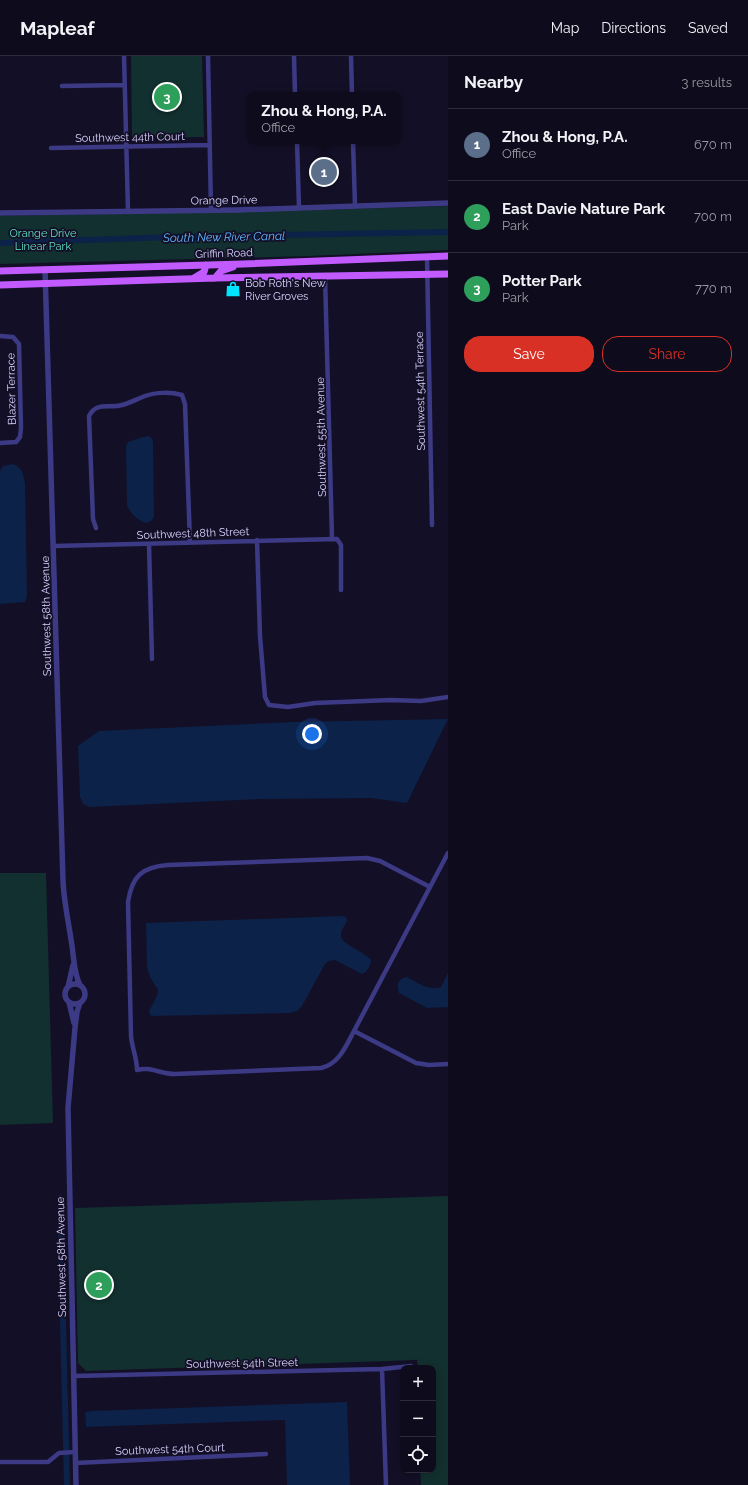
<!DOCTYPE html>
<meta charset="utf-8">
<style>
body{margin:0;font-family:Raleway,sans-serif;background:#1c1929;color:#f1f3f6}
.controls{position:absolute;right:12px;bottom:12px;display:grid;overflow:hidden;border-radius:8px;box-shadow:0 2px 10px #0003}
.controls button{width:36px;height:36px;display:grid;place-items:center;padding:0;border:0;border-bottom:1px solid #2e2b3b;background:#0e0b1c;color:#f1f3f6;font:20px sans-serif}
.you{position:absolute;left:312px;top:678px;width:14px;height:14px;margin:-10px;border:3px solid #fff;border-radius:50%;background:#1a73e8;box-shadow:0 0 0 6px #1a73e833}
.badge{display:grid;place-items:center;width:26px;height:26px;border-radius:50%;background:#d93025;color:#fff;font-size:13px;font-weight:700}
.pin{position:absolute;translate:-50% -50%;border:2px solid #fff;box-shadow:0 1px 4px #0006}
.popup{position:absolute;left:247px;top:36px;width:154px;height:52px;box-sizing:border-box;display:grid;place-content:center;border-radius:8px;background:#0e0b1c;filter:drop-shadow(0 1px 3px #0005);font-size:13px;white-space:nowrap;color:#9b9ba3}
.popup b{font-size:15px;color:#f1f3f6}
.popup::after{content:'';position:absolute;left:50%;top:100%;margin-left:-8px;border:8px solid transparent;border-top-color:#0e0b1c}
.list{margin:0;padding:0;list-style:none}
h2{display:flex;justify-content:space-between;align-items:center;height:52px;margin:0;padding:0 16px;font-size:17px}
h2 small{font-size:13px;font-weight:400;color:#9b9ba3}
.list li{display:grid;grid-template-columns:26px 1fr auto;gap:12px;align-items:center;box-sizing:border-box;height:72px;padding:0 16px;border-top:1px solid #2e2b3b}
.list b{display:block;font-size:15px;white-space:nowrap}
.list p{margin:0;font-size:13px;white-space:nowrap;color:#9b9ba3}
.list em{font-size:13px;font-style:normal;color:#9b9ba3}
.actions{display:flex;gap:8px;padding:12px 16px}
.actions a{flex:1;padding:9px 0;border:1px solid #d93025;border-radius:16px;text-align:center;font-size:14px;color:#d93025}
.actions .main{background:#d93025;color:#fff}
.icon{flex:none;width:22px;height:22px;fill:none;stroke:currentColor;stroke-width:2;stroke-linecap:round;stroke-linejoin:round}
.map{position:relative;flex:none;width:448px;height:1429px;overflow:hidden}
header{display:flex;align-items:center;gap:24px;box-sizing:border-box;height:56px;padding:0 20px;background:#0e0b1c;border-bottom:1px solid #2e2b3b}
header strong{font-size:19px}
nav{display:flex;gap:22px;margin-inline-start:auto;font-size:14px}
main{display:flex}
aside{flex:1;background:#0e0b1c}
.map>svg:first-child{display:block}
.green{fill:#12302f}
.water{fill:#0c2248}
.lines{fill:none;stroke-linecap:round;stroke-linejoin:round}
.canal{stroke:#0c2248;stroke-width:6}
.minor{stroke:#3d3a85;stroke-width:4.5}
.tertiary{stroke:#3d3a85;stroke-width:5.5}
.primary{stroke:#c25bff;stroke-width:7}
.labels{text-anchor:middle;stroke-width:3.5;stroke-linejoin:round;paint-order:stroke}
.street-label{font-size:11px;fill:#d9d4ff;stroke:#130f26}
.park-label{font-size:11px;fill:#5fe0c0;stroke:#130f26}
.poi-label{font-size:11px;fill:#d9d4ff;stroke:#130f26;text-anchor:start}
.water-label{font-size:12px;font-style:italic;fill:#62b6ff;stroke:#130f26}
</style>
<header>
<strong>Mapleaf</strong>
<nav><a>Map</a><a>Directions</a><a>Saved</a></nav>
</header>
<main>
<div class="map">
<svg width="448" height="1429" viewBox="0 0 448 1429">
<rect width="100%" height="100%" fill="#130f26"/>
<path class="green" d="M 131,0 L 202,0 L 204,81 L 132,82 Z
M 448,150 L 448,194 L 309,200 L 0,208 L 0,160 L 319,154 Z
M 0,817 L 46,817 L 53,1067 L 0,1069 Z
M 448,1140 L 448,1429 L 421,1429 L 420,1414 L 433,1414 L 433,1312 L 418,1312 L 417,1304 L 86,1315 L 78,1307 L 75,1152 Z"/>
<path class="water" d="M 147,380 L 151,381 L 153,386 L 154,461 L 151,465 L 146,467 C 137,464 132,459 127,450 L 126,391 L 128,386 Z
M 13,408 C 22,411 23,418 25,427 L 27,541 L 25,546 L 0,548 L 0,415 L 3,410 Z
M 448,663 L 407,747 L 371,742 L 262,743 L 89,751 L 83,748 L 80,741 L 78,690 L 99,675 L 293,666 Z
M 342,860 L 346,861 L 347,865 C 345,869 340,876 341,880 C 341,888 365,896 371,904 C 371,909 367,916 362,918 L 335,904 L 329,905 L 325,908 L 302,950 L 297,955 L 290,957 L 153,960 L 150,959 L 149,955 L 157,940 L 158,934 L 150,921 L 147,911 L 146,867 Z
M 448,917 L 448,951 L 427,952 L 399,937 C 396,929 398,922 407,921 C 418,927 428,935 441,931 Z
M 347,1346 L 350,1429 L 287,1429 L 285,1364 L 86,1371 L 85,1356 L 92,1355 Z"/>
<g class="lines">
<path class="canal" d="M 0,187 L 171,181 L 448,176
M 60,1142 L 67,1429"/>
<path class="minor" d="M 124,0 L 128,155
M 208,0 L 211,154
M 294,0 L 295,39
M 351,0 L 352,39
M 62,30 L 124,29
M 297,85 L 299,152
M 353,85 L 355,150
M 51,92 L 209,89
M 427,201 L 432,469
M 325,220 L 332,482
M 0,280 L 13,281 L 19,288 L 21,372 L 20,381 L 16,386 L 0,387
M 96,472 L 93,463 L 89,360 C 97,345 109,353 122,349 C 130,347 137,343 145,340 C 156,336 171,336 182,339 L 185,348 L 190,486
M 257,484 L 260,580 L 265,641 L 269,649 L 288,651 L 315,647 L 391,644 L 421,645 L 448,641
M 149,488 L 152,603
M 54,490 L 337,483 L 341,489 L 341,534
M 430,831 L 380,805 L 367,802 L 168,809 C 142,811 132,820 128,846 L 131,980 C 132,992 137,1002 137,1014 C 150,1010 160,1018 175,1018 L 321,1012 C 339,1008 346,990 354,975 L 448,797
M 354,975 L 416,1007 L 429,1009 L 448,1008
M 382,1313 L 386,1429
M 73,1320 L 382,1313 L 411,1310
M 0,1406 L 48,1406 L 59,1397 L 75,1396
M 75,1407 L 266,1398"/>
<path class="tertiary" d="M 0,157 L 237,154 L 448,147
M 45,213 L 63,825 C 64,847 69,868 72,890 C 74,903 74,918 80,929
M65 938a10 10 0 1 1 20 0a10 10 0 1 1-20 0Z
M 68,931 L 73,909
M 69,946 L 74,967
M 76,1429 L 68,1052 L 75,972 L 77,956 L 80,947"/>
<path class="primary" d="M 0,215 L 243,208 L 448,200
M 194,222 L 204,216 L 206,209
M 215,222 L 221,215 L 233,211
M 0,229 L 215,222 L 448,218"/>
</g>
<defs>
<g id="shop-bare" transform="scale(1.2)"><path d="M-5-2.5h2.3a2.7 3.5 0 0 1 5.4 0H5L5.5 6h-11ZM-1.5-2.5h3a1.5 2.3 0 0 0-3 0Z" fill="#00e5ff" stroke="#130f26" stroke-width="2.5" paint-order="stroke"/></g>
</defs>
<g fill-rule="evenodd">
<use href="#shop-bare" x="233" y="233"/>
</g>
<g class="labels">
<g class="street-label">
<text transform="translate(130 81) rotate(-1)" y="4">Southwest 44th Court</text>
<text transform="translate(224 144) rotate(-1)" y="4">Orange Drive</text>
<text transform="translate(224 197) rotate(-2)" y="4">Griffin Road</text>
<text transform="translate(11 333) rotate(-91)" y="4">Blazer Terrace</text>
<text transform="translate(420 335) rotate(-91)" y="4">Southwest 54th Terrace</text>
<text transform="translate(321 381) rotate(-91)" y="4">Southwest 55th Avenue</text>
<text transform="translate(193 477) rotate(-2)" y="4">Southwest 48th Street</text>
<text transform="translate(46 560) rotate(-91)" y="4">Southwest 58th Avenue</text>
<text transform="translate(61 1201) rotate(-91)" y="4">Southwest 58th Avenue</text>
<text transform="translate(242 1307) rotate(-1)" y="4">Southwest 54th Street</text>
<text transform="translate(170 1393) rotate(-2)" y="4">Southwest 54th Court</text>
</g>
<g class="park-label">
<text x="43" y="181">Orange Drive<tspan x="43" dy="13">Linear Park</tspan></text>
</g>
<g class="poi-label">
<text x="245" y="231">Bob Roth's New<tspan x="245" dy="13">River Groves</tspan></text>
</g>
<g class="water-label">
<text transform="translate(224 181) rotate(-1)" y="4">South New River Canal</text>
</g>
</g>
</svg>
<div class="controls">
<button>+</button>
<button>−</button>
<button><svg class="icon" aria-label="locate" viewBox="0 0 24 24"><circle cx="12" cy="12" r="6"/><path d="M12 2v4M12 18v4M2 12h4M18 12h4"/></svg></button>
</div>
<div class="you"></div>
<div class="pin badge" style="left:324px;top:116px;background:#5c6f8a">1</div>
<div class="popup"><b>Zhou &amp; Hong, P.A.</b>Office</div>
<div class="pin badge" style="left:99px;top:1229px;background:#2e9e5b">2</div>
<div class="pin badge" style="left:167px;top:41px;background:#2e9e5b">3</div>
</div>
<aside>
<h2>Nearby<small>3 results</small></h2>
<ul class="list">
<li><span class="badge" style="background:#5c6f8a">1</span><div><b>Zhou &amp; Hong, P.A.</b><p>Office</p></div><em>670 m</em></li>
<li><span class="badge" style="background:#2e9e5b">2</span><div><b>East Davie Nature Park</b><p>Park</p></div><em>700 m</em></li>
<li><span class="badge" style="background:#2e9e5b">3</span><div><b>Potter Park</b><p>Park</p></div><em>770 m</em></li>
</ul>
<div class="actions"><a class="main">Save</a><a>Share</a></div>
</aside>
</main>
